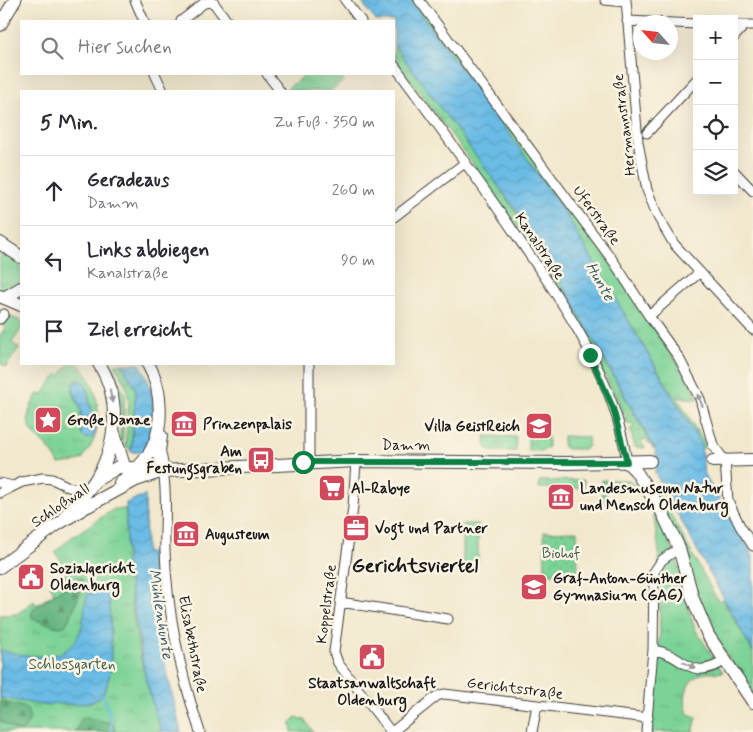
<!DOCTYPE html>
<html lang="de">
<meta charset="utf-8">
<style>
body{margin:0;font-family:Mynerve,sans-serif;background:#f7f7f7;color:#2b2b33}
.controls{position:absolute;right:15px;top:15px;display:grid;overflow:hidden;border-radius:0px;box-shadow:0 5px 20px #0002}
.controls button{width:45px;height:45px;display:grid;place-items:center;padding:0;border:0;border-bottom:1px solid #e1e1e2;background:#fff;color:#2b2b33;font:25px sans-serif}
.compass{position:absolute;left:633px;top:15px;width:45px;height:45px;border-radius:50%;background:#fff;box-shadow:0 5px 20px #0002;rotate:297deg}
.stop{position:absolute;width:15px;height:15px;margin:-11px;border:4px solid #0b8043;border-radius:50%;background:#fff}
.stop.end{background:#0b8043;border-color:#fff;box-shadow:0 1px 5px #0008}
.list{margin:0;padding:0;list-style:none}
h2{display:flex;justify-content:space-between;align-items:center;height:65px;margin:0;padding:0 20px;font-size:21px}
h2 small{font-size:16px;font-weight:400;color:#7c7c81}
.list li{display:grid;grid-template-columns:32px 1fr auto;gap:15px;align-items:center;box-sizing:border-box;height:70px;padding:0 20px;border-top:1px solid #e1e1e2}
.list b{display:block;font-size:19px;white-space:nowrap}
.list p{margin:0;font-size:16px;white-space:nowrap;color:#7c7c81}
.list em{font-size:16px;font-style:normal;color:#7c7c81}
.icon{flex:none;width:28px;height:28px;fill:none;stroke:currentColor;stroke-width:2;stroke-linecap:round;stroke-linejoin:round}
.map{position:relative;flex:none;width:753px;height:732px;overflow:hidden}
.search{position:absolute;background:#fff;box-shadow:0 5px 20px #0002;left:20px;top:20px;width:375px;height:55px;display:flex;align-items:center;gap:12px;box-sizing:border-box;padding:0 18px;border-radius:0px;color:#7c7c81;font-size:19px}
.panel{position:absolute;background:#fff;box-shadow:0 5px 20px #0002;left:20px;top:90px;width:375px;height:275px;border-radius:0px}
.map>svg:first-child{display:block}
.grass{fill:url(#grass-tufts);stroke:#4c785a;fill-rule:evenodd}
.forest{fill:url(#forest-firs);stroke:#40684e}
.garden{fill:url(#garden-dots);stroke:#4c785a}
.pitch{fill:#7cd397;stroke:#4c785a}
.water{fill:url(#water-waves);stroke:#436c80}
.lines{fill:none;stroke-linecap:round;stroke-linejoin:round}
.stream{stroke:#6abbe5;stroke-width:2.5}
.street-casing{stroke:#3c3b37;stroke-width:11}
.secondary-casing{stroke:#3c3b37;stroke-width:14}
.street{stroke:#fff;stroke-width:9}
.secondary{stroke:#fff;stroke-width:12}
.oneway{fill:#999}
.route{stroke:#0b8043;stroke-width:6}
.labels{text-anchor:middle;stroke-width:5;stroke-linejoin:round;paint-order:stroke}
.street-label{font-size:15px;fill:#1c1c1c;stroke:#fcf5e5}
.poi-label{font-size:15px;font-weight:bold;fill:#1c1c1c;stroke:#fcf5e5;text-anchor:start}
.park-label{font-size:15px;fill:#3e5c47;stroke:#fcf5e5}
.water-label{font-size:16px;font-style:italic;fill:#3b5c6c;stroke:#fcf5e5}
.district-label{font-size:20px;font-weight:bold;fill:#1c1c1c;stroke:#fcf5e5}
</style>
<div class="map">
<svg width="753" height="732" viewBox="0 0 753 732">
<defs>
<pattern id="grass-tufts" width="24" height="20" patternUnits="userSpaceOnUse" patternTransform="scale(1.25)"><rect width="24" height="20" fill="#7cd397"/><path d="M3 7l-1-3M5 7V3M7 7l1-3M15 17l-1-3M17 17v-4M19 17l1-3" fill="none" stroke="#6bb582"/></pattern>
<pattern id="forest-firs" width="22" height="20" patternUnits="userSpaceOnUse" patternTransform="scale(1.25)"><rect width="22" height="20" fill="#65b580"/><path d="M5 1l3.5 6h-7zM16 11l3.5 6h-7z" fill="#529268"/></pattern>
<pattern id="garden-dots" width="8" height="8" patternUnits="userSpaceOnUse" patternTransform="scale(1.25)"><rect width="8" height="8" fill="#7cd397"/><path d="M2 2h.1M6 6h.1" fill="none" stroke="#6bb582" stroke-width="1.8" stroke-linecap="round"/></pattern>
<pattern id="water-waves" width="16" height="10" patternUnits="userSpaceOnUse" patternTransform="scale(1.25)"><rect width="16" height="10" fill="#6abbe5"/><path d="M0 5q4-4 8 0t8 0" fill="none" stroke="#5ba0c4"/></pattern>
</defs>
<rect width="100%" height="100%" fill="#fcf5e5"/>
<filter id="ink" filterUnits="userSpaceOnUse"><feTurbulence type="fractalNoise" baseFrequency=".02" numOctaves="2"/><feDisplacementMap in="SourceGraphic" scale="10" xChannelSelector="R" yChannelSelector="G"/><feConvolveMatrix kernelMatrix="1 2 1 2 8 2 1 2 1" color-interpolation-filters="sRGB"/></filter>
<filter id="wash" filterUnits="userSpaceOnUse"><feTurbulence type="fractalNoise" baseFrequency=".0096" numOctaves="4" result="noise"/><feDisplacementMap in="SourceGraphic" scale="20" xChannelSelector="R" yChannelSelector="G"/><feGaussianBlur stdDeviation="1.12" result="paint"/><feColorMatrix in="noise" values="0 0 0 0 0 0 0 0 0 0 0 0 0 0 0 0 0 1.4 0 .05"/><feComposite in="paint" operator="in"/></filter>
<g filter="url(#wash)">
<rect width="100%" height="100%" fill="#f1e8cd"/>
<path class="grass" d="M 410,0 L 416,0 L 611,263 L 691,383 L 698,399 L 677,397 L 706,446 L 701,449 L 699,447 L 701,443 L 565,213 L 518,146 Z
M 394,45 L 492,177 L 544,253 L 654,449 L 645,439 L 641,441 L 645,448 L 635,447 L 630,429 L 634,427 L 633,423 L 629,424 L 624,418 L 628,415 L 627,413 L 623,415 L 618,401 L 558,286 L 470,160 L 394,58 Z
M 307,74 L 339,74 L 344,81 L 330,91 L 288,91 L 286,89 Z
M 0,250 L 21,265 C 21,286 21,288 0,292 Z
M 8,316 L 21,321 L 21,329 L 12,343 L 19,348 L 6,367 L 0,363 L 0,335 L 5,328 L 1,323 L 4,317 Z
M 69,364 L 79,364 C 100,386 106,429 86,453 C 84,455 84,458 82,459 C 77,463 65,463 59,464 C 45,434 12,435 38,393 L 42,395 L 57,374 L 60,376 ZM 86,385 L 96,432 L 81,433 L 81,410 L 72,390 Z
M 106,364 L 111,364 L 125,395 L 122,452 C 118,440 121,429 121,417 C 122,397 116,380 106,364 Z
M 115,364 L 122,364 L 136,390 L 131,452 L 130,448 L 125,447 L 129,401 L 126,386 Z
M 485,436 L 516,437 L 516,451 L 489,451 L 486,446 Z
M 548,436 L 548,448 L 543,451 L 528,451 L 528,437 Z
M 563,436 L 588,437 L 588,446 L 584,449 L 567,449 L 563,446 Z
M 584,480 L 584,488 L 539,488 L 539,481 Z
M 602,480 L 628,480 L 638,488 L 606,488 L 606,504 L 602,501 Z
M 656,488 L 718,601 L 723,599 L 753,652 L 753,696 L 708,625 L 653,490 Z
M 114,509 L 126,509 C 126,583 136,662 162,732 L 0,732 L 0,615 L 17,614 L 34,601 L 37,605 L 54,593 L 50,586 L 68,571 L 55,552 L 72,537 Z
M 653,512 L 657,512 L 677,562 L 688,608 L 695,629 L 723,672 C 716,673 705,672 699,675 C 684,683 683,701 688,714 L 697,717 L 693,732 L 650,732 L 660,632 L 659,552 Z
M 296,717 L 305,720 L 313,732 L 292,732 L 291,723 Z"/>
<path class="forest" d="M 78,577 L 82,578 L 83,584 L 71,616 L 65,626 L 58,627 L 33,619 L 31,614 L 34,609 Z
M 0,701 L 26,708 L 30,718 L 25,728 L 19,732 L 0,721 Z
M 86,717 L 114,724 L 115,732 L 75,732 L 82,719 Z"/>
<path class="garden" d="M 577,531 L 578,574 L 545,574 L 544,532 Z"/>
<path class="pitch" d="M 463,524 L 478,524 L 478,564 L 463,564 Z"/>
<path class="water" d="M 360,0 L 410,0 L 518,146 L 565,213 L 701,444 L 704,474 L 753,556 L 753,652 L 655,473 L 656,451 L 567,293 L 517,211 L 394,45 L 394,21 L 376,21 Z
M 122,364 L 140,364 C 158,395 156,420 144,452 L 131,452 L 136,390 Z
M 78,380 L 83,381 L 86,385 L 96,432 L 91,439 L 83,437 C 79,430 82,420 81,412 C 80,402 72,394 73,384 Z
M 145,495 L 146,553 L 152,553 L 156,625 L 181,732 L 162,732 L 154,711 L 144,670 L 126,564 L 126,503 Z
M 95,588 L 102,588 L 109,597 C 109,620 119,689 96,700 C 84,706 62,704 51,703 L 49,706 L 0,698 L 0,650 C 39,659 77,666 84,615 C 85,604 85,593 95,588 Z"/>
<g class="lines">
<path class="stream" d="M 103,695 L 110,715
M 110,716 L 112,726 L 111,732"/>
</g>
</g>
<g filter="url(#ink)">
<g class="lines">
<g class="street-casing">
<path id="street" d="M 135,0 L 144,21
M 345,0 L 361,21
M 419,0 L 614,262 L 649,316 L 679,358 L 700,399 L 713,445 L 725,461 L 728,501 L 740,526 L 753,546
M 605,0 L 626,2
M 626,0 L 638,142 L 647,190 L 658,217 L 674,244 L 753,330
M 181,21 L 204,3 L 213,2 L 227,21
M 627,21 L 697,24
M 734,25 L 753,25
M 734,37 L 745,25
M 394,65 C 436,122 478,179 518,238 C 565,306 615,378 627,462
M 155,74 L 163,91
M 267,74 L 280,91
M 647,133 L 697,79
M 734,171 L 753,191
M 394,217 L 466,162
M 649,316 L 700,272
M 0,319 L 4,314
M 309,364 L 309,462
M 356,461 L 353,507 L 334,652 L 338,663 L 391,732
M 163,471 C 168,497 164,524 165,551 C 167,612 181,675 200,732
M 0,483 L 13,486
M 0,493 L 22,482 L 43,478 L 52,479 L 71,488 L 89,488
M 340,602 L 448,619
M 653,650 C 685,654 689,683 724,661
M 392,732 L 437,696 L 444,694 L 648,718
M 532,732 L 537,705
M 646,732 L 653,650 L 654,572 L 662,560 L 679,548"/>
</g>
<g class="secondary-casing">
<path id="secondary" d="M 0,25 L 15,0
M 0,243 L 21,257
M 0,296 L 21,305
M 4,298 L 21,288
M 114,433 L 124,466
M 161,436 L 159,451 L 163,471
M 713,461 L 753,460
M 627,462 L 635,470 L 661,510 L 679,548 L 693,599 L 708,635 L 753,702
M 98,479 L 118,467 L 142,469
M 120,483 C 129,475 139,468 146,458 C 165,433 163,390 148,364
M 88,506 L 136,480 L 163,471 L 356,461 L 568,463 L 650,461
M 66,515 C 76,504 86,494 94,482 C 117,448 122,399 99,364
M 0,567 L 58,524 L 94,502"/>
</g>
<use href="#street" class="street"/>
<use href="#secondary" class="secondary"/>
</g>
<defs><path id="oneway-solid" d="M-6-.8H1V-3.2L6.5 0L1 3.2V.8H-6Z" transform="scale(1.25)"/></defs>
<g class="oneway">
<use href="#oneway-solid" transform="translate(111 396) rotate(79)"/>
<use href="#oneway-solid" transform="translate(700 400) rotate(-112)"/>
<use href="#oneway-solid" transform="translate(689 665) rotate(26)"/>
</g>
</g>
<g class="lines" filter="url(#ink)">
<path class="route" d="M 303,462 L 627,462 L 613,408 L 590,355"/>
</g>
<defs>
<g id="sight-square" transform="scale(1.4375)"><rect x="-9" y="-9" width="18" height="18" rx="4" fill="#d1495b" stroke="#fcf5e5"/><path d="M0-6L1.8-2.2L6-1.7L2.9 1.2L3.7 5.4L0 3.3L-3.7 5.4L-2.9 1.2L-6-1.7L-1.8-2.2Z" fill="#fff"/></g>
<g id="museum-square" transform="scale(1.4375)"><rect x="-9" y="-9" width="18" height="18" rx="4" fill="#d1495b" stroke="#fcf5e5"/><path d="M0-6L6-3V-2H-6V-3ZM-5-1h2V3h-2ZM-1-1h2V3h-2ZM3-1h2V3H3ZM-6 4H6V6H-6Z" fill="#fff"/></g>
<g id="university-square" transform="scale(1.4375)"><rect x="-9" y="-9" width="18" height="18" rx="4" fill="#d1495b" stroke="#fcf5e5"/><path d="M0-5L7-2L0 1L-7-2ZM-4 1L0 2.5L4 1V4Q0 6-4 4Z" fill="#fff"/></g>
<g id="bus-square" transform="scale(1.4375)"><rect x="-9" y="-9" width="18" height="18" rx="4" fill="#d1495b" stroke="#fcf5e5"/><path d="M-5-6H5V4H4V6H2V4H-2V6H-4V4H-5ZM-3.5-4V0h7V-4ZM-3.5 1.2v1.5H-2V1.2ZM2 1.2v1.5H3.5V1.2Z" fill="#fff"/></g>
<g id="supermarket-square" transform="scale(1.4375)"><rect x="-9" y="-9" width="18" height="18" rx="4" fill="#d1495b" stroke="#fcf5e5"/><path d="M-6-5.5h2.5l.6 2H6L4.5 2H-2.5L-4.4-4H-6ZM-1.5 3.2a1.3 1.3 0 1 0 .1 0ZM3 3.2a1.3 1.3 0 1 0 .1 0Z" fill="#fff"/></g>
<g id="office-square" transform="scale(1.4375)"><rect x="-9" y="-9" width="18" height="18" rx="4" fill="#d1495b" stroke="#fcf5e5"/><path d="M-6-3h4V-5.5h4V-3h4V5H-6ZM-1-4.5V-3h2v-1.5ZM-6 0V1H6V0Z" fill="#fff"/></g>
<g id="civic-square" transform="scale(1.4375)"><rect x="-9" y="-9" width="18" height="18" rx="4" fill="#d1495b" stroke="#fcf5e5"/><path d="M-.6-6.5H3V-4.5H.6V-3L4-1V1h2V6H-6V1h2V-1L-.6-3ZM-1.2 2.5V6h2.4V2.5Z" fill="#fff"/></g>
<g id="school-square" transform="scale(1.4375)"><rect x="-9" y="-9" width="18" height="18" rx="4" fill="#d1495b" stroke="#fcf5e5"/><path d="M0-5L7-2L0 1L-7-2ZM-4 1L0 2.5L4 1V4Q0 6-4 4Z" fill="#fff"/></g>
</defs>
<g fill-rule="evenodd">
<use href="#sight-square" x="48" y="420"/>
<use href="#museum-square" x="184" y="424"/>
<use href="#university-square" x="539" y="426"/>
<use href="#bus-square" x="261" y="460"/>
<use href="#supermarket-square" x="332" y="488"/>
<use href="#museum-square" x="561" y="497"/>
<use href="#office-square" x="356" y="528"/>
<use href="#museum-square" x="186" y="534"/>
<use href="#civic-square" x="31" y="577"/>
<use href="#school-square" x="534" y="587"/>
<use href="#civic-square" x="372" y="657"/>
</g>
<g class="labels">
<g class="street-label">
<text transform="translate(624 125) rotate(-97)" y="5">Hermannstraße</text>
<text transform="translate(597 215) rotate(54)" y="5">Uferstraße</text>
<text transform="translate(540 246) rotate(56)" y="5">Kanalstraße</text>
<text x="406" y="450">Damm</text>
<text transform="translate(60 505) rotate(-34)" y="5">Schloßwall</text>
<text transform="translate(326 604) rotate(-83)" y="5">Koppelstraße</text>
<text transform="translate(193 644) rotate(79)" y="5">Elisabethstraße</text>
<text transform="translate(515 688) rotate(7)" y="5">Gerichtsstraße</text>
</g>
<g class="poi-label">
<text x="67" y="425">Große Danae</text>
<text x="203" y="429">Prinzenpalais</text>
<text x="520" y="431" text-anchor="end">Villa GeistReich</text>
<text x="242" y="456" text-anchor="end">Am<tspan x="242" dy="17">Festungsgraben</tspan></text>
<text x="351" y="493">Al-Rabye</text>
<text x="580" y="493">Landesmuseum Natur<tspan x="580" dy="17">und Mensch Oldenburg</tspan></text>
<text x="375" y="533">Vogt und Partner</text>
<text x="205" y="539">Augusteum</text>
<text x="50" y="573">Sozialgericht<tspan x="50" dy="17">Oldenburg</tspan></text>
<text x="553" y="583">Graf-Anton-Günther<tspan x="553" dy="17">Gymnasium (GAG)</tspan></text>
<text x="372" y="688" text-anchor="middle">Staatsanwaltschaft<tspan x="372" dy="17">Oldenburg</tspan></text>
</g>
<g class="park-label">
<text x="561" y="558">Biohof</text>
<text x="72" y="669">Schlossgarten</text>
</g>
<g class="water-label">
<text transform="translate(601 281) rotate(60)" y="6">Hunte</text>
<text transform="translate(162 614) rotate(81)" y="6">Mühlenhunte</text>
</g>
<g class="district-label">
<text x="415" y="572">Gerichtsviertel</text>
</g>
</g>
</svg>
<div class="controls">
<button>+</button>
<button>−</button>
<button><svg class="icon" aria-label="locate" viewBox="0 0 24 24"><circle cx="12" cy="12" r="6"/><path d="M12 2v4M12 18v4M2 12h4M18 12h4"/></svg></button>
<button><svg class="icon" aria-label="layers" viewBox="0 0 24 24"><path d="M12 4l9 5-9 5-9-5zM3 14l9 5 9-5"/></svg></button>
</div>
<svg class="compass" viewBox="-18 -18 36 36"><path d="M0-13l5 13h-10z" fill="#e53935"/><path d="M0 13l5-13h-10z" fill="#7c7c81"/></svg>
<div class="stop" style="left:303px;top:462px"></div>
<div class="stop end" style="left:590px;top:355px"></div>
<div class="search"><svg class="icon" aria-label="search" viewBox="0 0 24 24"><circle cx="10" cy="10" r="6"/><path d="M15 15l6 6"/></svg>Hier suchen</div>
<section class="panel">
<h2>5 Min.<small>Zu Fuß · 350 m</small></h2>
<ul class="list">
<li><svg class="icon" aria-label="ahead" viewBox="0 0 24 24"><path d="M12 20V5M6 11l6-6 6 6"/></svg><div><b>Geradeaus</b><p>Damm</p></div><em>260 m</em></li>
<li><svg class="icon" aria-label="left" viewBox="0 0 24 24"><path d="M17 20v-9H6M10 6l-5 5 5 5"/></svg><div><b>Links abbiegen</b><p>Kanalstraße</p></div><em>90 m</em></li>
<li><svg class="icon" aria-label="arrive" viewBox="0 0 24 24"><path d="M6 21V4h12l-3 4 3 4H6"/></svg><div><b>Ziel erreicht</b></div></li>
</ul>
</section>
</div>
